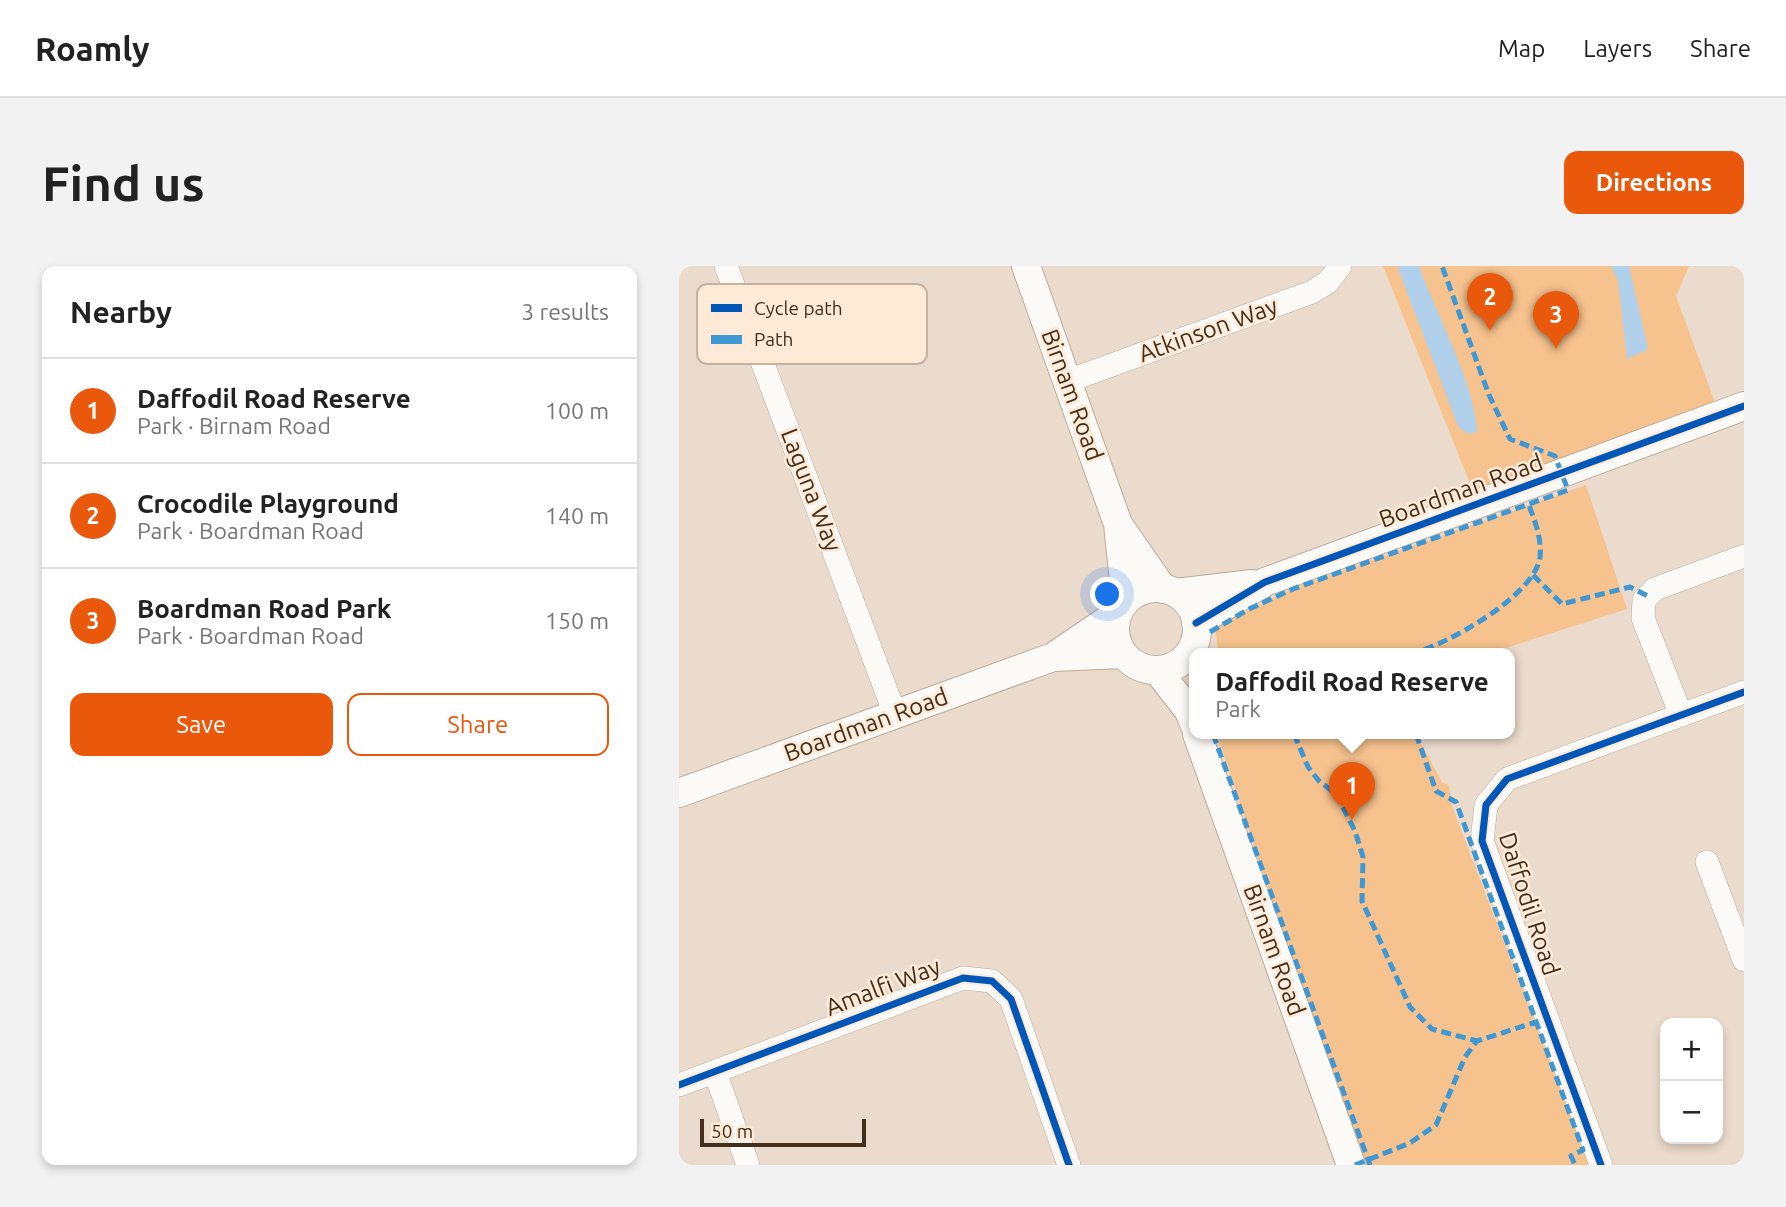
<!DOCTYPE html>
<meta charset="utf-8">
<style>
body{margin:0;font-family:Ubuntu,sans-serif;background:#f2f2f2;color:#222}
.controls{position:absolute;right:21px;bottom:21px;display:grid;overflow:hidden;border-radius:14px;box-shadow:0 4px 10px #0003}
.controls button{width:63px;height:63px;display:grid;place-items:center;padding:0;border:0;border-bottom:2px solid #e0e0e0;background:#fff;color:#222;font:35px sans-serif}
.scale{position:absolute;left:21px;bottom:18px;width:166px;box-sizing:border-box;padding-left:7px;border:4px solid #422f1c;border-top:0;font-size:19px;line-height:24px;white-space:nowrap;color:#422f1c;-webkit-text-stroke:5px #feead7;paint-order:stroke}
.you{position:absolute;left:429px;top:329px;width:24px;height:24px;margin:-18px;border:5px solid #fff;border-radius:50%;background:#1a73e8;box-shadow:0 0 0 10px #1a73e833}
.badge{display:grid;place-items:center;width:46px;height:46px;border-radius:50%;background:#ea580c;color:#fff;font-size:23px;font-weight:700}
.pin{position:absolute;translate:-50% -58px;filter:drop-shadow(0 2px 4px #0008)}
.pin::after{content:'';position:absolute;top:37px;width:24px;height:21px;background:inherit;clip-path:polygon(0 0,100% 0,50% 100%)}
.popup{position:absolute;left:510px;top:382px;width:326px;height:91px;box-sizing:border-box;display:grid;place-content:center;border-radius:14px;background:#fff;filter:drop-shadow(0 2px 5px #0005);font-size:23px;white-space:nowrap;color:#767676}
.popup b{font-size:26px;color:#222}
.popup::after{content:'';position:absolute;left:50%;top:100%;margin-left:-14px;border:14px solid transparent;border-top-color:#fff}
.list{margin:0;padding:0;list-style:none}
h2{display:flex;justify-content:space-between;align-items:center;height:91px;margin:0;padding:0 28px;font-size:30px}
h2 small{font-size:23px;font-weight:400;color:#767676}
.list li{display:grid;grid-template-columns:46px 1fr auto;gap:21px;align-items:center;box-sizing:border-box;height:105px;padding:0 28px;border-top:2px solid #e0e0e0}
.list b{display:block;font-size:26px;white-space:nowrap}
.list p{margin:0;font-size:23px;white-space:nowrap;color:#767676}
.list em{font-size:23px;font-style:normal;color:#767676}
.actions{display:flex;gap:14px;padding:21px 28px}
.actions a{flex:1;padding:16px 0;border:2px solid #ea580c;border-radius:14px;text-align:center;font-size:24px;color:#ea580c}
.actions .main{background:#ea580c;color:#fff}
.map{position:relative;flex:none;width:1065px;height:899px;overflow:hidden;border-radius:14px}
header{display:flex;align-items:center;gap:42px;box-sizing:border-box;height:98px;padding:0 35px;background:#fff;border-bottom:2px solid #e0e0e0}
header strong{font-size:33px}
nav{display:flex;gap:38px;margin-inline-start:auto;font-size:24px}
.intro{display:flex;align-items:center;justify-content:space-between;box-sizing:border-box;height:168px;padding:0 42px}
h1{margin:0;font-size:49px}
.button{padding:18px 32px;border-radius:14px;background:#ea580c;color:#fff;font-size:24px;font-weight:700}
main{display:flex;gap:42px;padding:0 42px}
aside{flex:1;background:#fff;border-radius:14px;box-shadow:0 4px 10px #0003}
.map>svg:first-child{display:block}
.green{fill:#f6c28d}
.water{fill:#b1d0eb}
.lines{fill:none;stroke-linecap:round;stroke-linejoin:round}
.minor-casing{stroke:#bbab9b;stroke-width:24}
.tertiary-casing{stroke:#bbab9b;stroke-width:30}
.minor{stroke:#fcfaf7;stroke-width:23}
.tertiary{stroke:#fcfaf7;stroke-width:28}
.quiet{stroke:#3f97d4;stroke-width:5;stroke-dasharray:10 5;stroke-linecap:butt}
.cycleway-casing{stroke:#feead7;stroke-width:11}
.cycleway{stroke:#0057b8;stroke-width:7}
.labels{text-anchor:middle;stroke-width:5;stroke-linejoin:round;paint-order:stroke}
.street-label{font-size:24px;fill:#422f1c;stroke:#feead7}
.key{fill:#feead7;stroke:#c6b29f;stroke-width:2}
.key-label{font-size:19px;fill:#422f1c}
</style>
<header>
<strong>Roamly</strong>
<nav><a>Map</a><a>Layers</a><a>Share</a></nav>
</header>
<div class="intro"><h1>Find us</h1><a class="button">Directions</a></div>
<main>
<aside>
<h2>Nearby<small>3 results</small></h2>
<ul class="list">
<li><span class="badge">1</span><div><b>Daffodil Road Reserve</b><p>Park · Birnam Road</p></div><em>100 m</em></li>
<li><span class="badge">2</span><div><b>Crocodile Playground</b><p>Park · Boardman Road</p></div><em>140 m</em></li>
<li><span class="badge">3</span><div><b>Boardman Road Park</b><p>Park · Boardman Road</p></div><em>150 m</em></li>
</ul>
<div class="actions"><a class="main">Save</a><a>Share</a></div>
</aside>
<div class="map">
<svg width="1065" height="899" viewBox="0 0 1065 899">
<rect width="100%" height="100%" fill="#ebdbcc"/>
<path class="green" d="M 704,0 L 1010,0 L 997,30 L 1036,137 L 794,225 Z
M 907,219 L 948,343 L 808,388 L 535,388 L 539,383 L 536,361 L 614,322 Z
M 538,468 L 737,468 L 763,516 L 770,520 L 773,540 L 910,899 L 681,899 Z"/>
<path class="water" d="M 718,0 L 740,0 C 757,48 796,118 798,166 L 788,168 L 779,160 Z
M 932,0 L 950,0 L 969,83 L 948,93 L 939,15 Z"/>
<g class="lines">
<g class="minor-casing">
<path id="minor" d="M 47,0 L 216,448
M 389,115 L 633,26 L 649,16 L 661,0
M 1002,449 L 964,352 L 965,334 L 976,323 L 1065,290
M 1028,596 L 1065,694
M 36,806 L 69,899
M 0,819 L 284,712 L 313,715 L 332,733 L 390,899
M 922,899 L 803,575 L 807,539 L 828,513 L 1065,426"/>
</g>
<g class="tertiary-casing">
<path id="tertiary" d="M 347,0 L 439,258 L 447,335
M 441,261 L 484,323
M436 363a41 41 0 1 1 82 0a41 41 0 1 1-82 0Z
M 497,327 L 573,318
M 517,357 L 586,316 L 1065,140
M 374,391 L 444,388
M 478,404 L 510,445 L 516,460
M 518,468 L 672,899
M 0,527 L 374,391 L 439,347"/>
</g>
<use href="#minor" class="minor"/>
<use href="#tertiary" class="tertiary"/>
<path class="quiet" d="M 854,309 L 883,338 L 951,321 L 969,330
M 531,366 L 570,343 L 614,323 L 889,224 L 876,190 L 831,173 L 810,129 L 763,0
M 667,388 L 699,388
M 731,388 C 766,380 856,330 861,291 C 863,273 856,256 850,239
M 534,468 L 691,899
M 615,468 L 629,501 L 640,515 L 657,528 L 676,565 L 684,591 L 683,635 L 731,741 L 753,763 L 798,775
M 737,468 L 757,525 L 777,536 L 904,884 L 892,890 L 896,899
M 676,899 L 731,877 L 757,859 L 786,791 L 798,775 L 857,756"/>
<g class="cycleway-casing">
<path id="cycleway" d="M 517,357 L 586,316 L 1065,140
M 0,819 L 284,712 L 313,715 L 332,733 L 390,899
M 922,899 L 803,575 L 807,539 L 828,513 L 1065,426"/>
</g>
<use href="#cycleway" class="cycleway"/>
</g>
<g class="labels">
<g class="street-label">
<text transform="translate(529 64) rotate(-20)" y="8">Atkinson Way</text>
<text transform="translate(393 129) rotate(70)" y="8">Birnam Road</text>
<text transform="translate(132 224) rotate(69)" y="8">Laguna Way</text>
<text transform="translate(782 225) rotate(-20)" y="8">Boardman Road</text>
<text transform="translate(187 459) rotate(-20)" y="8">Boardman Road</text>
<text transform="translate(850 638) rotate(72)" y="8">Daffodil Road</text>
<text transform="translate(595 684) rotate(70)" y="8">Birnam Road</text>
<text transform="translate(204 721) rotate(-21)" y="8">Amalfi Way</text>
</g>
</g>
<rect x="18" y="18" width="230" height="80" rx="10" class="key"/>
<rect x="32" y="38" width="31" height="8" fill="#0057b8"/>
<rect x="32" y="69" width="31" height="9" fill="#3f97d4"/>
<g class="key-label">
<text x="75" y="49">Cycle path</text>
<text x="75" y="80">Path</text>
</g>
</svg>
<div class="controls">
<button>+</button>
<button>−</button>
</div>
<div class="scale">50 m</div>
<div class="you"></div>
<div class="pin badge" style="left:673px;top:554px">1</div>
<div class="popup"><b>Daffodil Road Reserve</b>Park</div>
<div class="pin badge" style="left:811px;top:65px">2</div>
<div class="pin badge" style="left:877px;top:83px">3</div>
</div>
</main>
